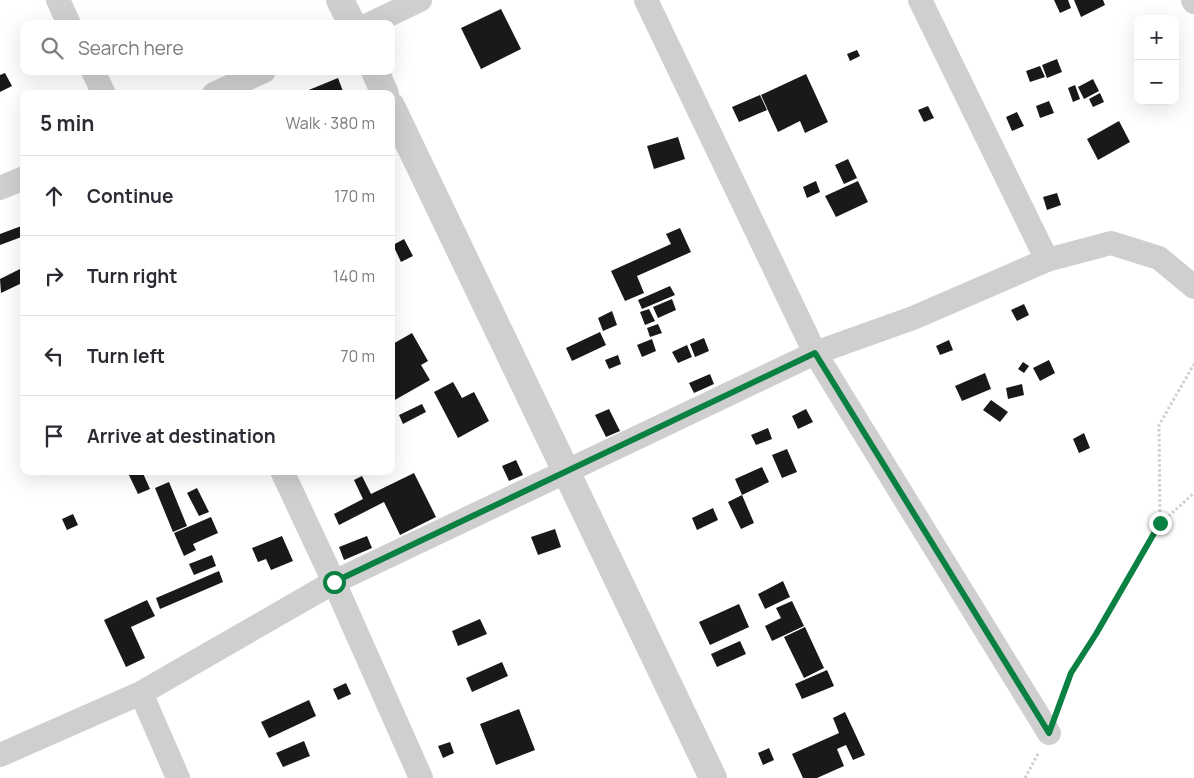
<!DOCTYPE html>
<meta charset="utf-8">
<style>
body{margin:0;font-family:Manrope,sans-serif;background:#f2f2f3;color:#2b2b33}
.controls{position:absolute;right:15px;top:15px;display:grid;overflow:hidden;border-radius:10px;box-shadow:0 5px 20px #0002}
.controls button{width:45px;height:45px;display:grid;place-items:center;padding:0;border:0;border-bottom:1px solid #e1e1e2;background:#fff;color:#2b2b33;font:25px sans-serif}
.stop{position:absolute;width:15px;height:15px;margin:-11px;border:4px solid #0b8043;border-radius:50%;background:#fff}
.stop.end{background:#0b8043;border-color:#fff;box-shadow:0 1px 5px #0008}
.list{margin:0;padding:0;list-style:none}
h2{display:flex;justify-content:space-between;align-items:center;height:65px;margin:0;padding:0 20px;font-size:21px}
h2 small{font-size:16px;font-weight:400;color:#7c7c81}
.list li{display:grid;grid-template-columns:32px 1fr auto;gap:15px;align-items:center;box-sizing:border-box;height:80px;padding:0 20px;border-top:1px solid #e1e1e2}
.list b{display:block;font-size:19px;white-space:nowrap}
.list em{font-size:16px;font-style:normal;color:#7c7c81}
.icon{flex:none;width:28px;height:28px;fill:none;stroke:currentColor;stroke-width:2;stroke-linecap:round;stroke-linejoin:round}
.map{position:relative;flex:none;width:1194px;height:778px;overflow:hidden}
.search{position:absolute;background:#fff;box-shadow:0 5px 20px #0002;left:20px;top:20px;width:375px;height:55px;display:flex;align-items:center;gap:12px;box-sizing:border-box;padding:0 18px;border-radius:10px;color:#7c7c81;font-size:19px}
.panel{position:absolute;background:#fff;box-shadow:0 5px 20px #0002;left:20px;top:90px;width:375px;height:385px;border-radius:10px}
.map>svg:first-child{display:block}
.building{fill:#191919}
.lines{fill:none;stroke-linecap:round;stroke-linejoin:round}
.path{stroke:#cfcfcf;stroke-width:3;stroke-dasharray:2.5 2.5;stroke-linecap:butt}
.minor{stroke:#cfcfcf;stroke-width:24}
.tertiary{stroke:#cfcfcf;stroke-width:28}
.route{stroke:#0b8043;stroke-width:6}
</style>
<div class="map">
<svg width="1194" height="778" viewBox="0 0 1194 778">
<rect width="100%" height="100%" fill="#fff"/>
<path class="building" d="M 1054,0 L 1068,0 L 1071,8 L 1060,13 Z
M 1074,0 L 1103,0 L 1105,5 L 1081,17 Z
M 501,9 L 521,49 L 481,69 L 461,28 Z
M 857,50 L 860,56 L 850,61 L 847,54 Z
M 1057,59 L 1062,72 L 1047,78 L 1042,65 Z
M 1040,66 L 1045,77 L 1030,82 L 1026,71 Z
M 5,73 L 12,86 L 0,92 L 0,75 Z
M 806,74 L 828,122 L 805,133 L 800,121 L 778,132 L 761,95 Z
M 338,78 L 344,94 L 299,94 Z
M 1093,79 L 1099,91 L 1084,99 L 1078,87 Z
M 1075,85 L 1080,99 L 1073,102 L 1068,88 Z
M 1100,93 L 1104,102 L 1093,107 L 1089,99 Z
M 760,95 L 767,110 L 739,122 L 732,107 Z
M 1049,101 L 1054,113 L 1040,118 L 1036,106 Z
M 928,106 L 934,118 L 924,122 L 918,110 Z
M 1017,112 L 1024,126 L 1012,131 L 1006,117 Z
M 1119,121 L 1130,142 L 1098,160 L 1087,139 Z
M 678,137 L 685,159 L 654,169 L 647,146 Z
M 848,159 L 857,178 L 844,184 L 835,165 Z
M 816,181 L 820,192 L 807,198 L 803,187 Z
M 858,181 L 868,202 L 836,217 L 825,196 Z
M 1057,193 L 1061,205 L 1047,210 L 1043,197 Z
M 24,225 L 24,236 L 0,245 L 0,234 Z
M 680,228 L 691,252 L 637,276 L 644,293 L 625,301 L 611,271 L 671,244 L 666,234 Z
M 404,239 L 413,256 L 401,262 L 393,245 Z
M 24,267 L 24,282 L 1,293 L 0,279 Z
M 670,286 L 675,295 L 642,309 L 638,300 Z
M 672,299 L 676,310 L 658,318 L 653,307 Z
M 1024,304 L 1029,315 L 1017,321 L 1011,310 Z
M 649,309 L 655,321 L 645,325 L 640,312 Z
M 612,311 L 617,325 L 603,331 L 598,318 Z
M 658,324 L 662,333 L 650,337 L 647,328 Z
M 600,332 L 606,345 L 572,361 L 566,348 Z
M 412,333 L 428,361 L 421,365 L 430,380 L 393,401 L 391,398 L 391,345 Z
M 704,338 L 709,351 L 695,357 L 690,344 Z
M 652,339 L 656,351 L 642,357 L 637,345 Z
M 949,340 L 953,350 L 940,355 L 936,346 Z
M 687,345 L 692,357 L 678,363 L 672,352 Z
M 618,355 L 621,364 L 609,369 L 605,360 Z
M 1049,360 L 1055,373 L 1040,381 L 1033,368 Z
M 1023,362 L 1029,366 L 1024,373 L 1018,369 Z
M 985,373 L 991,389 L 962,401 L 955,386 Z
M 710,374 L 714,384 L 694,393 L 689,383 Z
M 453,382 L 462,398 L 474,392 L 489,421 L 458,438 L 434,392 Z
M 1022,384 L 1024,395 L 1008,399 L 1006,388 Z
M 991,400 L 1008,412 L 1000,422 L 983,410 Z
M 422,404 L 426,412 L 403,424 L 399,415 Z
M 609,409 L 620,431 L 606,437 L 595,415 Z
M 806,409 L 813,422 L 798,429 L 792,416 Z
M 768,428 L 772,439 L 756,445 L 751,435 Z
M 1084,433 L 1090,448 L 1079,453 L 1073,439 Z
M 787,449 L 797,472 L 782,478 L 772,455 Z
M 516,460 L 523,475 L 509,481 L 502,466 Z
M 762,467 L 769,482 L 742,495 L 735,479 Z
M 127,471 L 142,471 L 150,489 L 138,494 Z
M 414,473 L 436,517 L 400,535 L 384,502 L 339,525 L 334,514 L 363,499 L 354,480 L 362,476 L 371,494 Z
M 169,482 L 187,526 L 173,532 L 155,488 Z
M 197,488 L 209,512 L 199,516 L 187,493 Z
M 742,495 L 754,523 L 741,529 L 728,502 Z
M 713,508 L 718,520 L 697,530 L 692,518 Z
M 73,514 L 78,525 L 67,530 L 62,519 Z
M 211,517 L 218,533 L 193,544 L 196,550 L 184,556 L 174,533 Z
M 555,529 L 561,547 L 538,555 L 531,537 Z
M 282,536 L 293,561 L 271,570 L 266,559 L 258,562 L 252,548 Z
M 367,536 L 372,548 L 344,560 L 339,547 Z
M 212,555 L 216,566 L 194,575 L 189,564 Z
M 219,571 L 223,582 L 160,609 L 156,598 Z
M 783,581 L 790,597 L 765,609 L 758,594 Z
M 147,600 L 155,616 L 131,627 L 145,658 L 126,667 L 104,620 Z
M 792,601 L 804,626 L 772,641 L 765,626 L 781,618 L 776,608 Z
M 739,604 L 749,627 L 710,645 L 699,622 Z
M 480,619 L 487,634 L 458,646 L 452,631 Z
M 805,627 L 824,668 L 804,678 L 784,637 Z
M 740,641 L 746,654 L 717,667 L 711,654 Z
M 502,662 L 508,676 L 472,692 L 466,678 Z
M 827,670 L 834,686 L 802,699 L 795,684 Z
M 346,683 L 351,694 L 338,700 L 333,689 Z
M 309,700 L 316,716 L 269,738 L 261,722 Z
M 519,709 L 535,750 L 496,765 L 480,724 Z
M 845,712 L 865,755 L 853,760 L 846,745 L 837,749 L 844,766 L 817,778 L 803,778 L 792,754 L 839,733 L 833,718 Z
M 304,741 L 310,756 L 283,767 L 276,753 Z
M 450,742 L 454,753 L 443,758 L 438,746 Z
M 769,748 L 774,760 L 763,765 L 758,753 Z"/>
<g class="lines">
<path class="path" d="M 1161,523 L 1194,493
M 1059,705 L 1071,673 L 1096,634 L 1160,523 L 1159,425 L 1194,364
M 1025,778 L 1039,752"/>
<path class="minor" d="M 58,0 L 69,24
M 646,0 L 815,353 L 1049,733
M 920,0 L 1047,260 L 1111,243 L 1159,258 L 1194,287
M 1193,0 L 1194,2
M 370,24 L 420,0
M 93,71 L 104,94
M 214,94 L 264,71
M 0,188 L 24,178
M 282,471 L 334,582 L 421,778
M 141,693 L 178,778
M 0,755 L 141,693 L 334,582 L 815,353 L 913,318 L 1047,260"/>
<path class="tertiary" d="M 340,0 L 352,24
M 375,71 L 385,94
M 391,106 L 713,778"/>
</g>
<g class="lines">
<path class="route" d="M 334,582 L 815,353 L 1049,733 L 1071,673 L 1096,634 L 1160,523"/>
</g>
</svg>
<div class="controls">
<button>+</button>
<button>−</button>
</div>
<div class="stop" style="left:334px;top:582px"></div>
<div class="stop end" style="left:1160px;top:523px"></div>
<div class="search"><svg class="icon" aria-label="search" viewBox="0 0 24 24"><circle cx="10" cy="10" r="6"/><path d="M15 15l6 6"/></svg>Search here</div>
<section class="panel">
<h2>5 min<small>Walk · 380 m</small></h2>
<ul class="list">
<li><svg class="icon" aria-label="ahead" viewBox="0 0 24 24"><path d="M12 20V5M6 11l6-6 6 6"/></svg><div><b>Continue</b></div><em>170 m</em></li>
<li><svg class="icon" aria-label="right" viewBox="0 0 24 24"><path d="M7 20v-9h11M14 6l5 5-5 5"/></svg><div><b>Turn right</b></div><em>140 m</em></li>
<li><svg class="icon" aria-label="left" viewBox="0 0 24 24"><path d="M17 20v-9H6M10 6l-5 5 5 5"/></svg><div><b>Turn left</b></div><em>70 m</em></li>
<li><svg class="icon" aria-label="arrive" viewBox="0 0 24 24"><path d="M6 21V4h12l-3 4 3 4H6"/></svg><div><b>Arrive at destination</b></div></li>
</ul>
</section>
</div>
